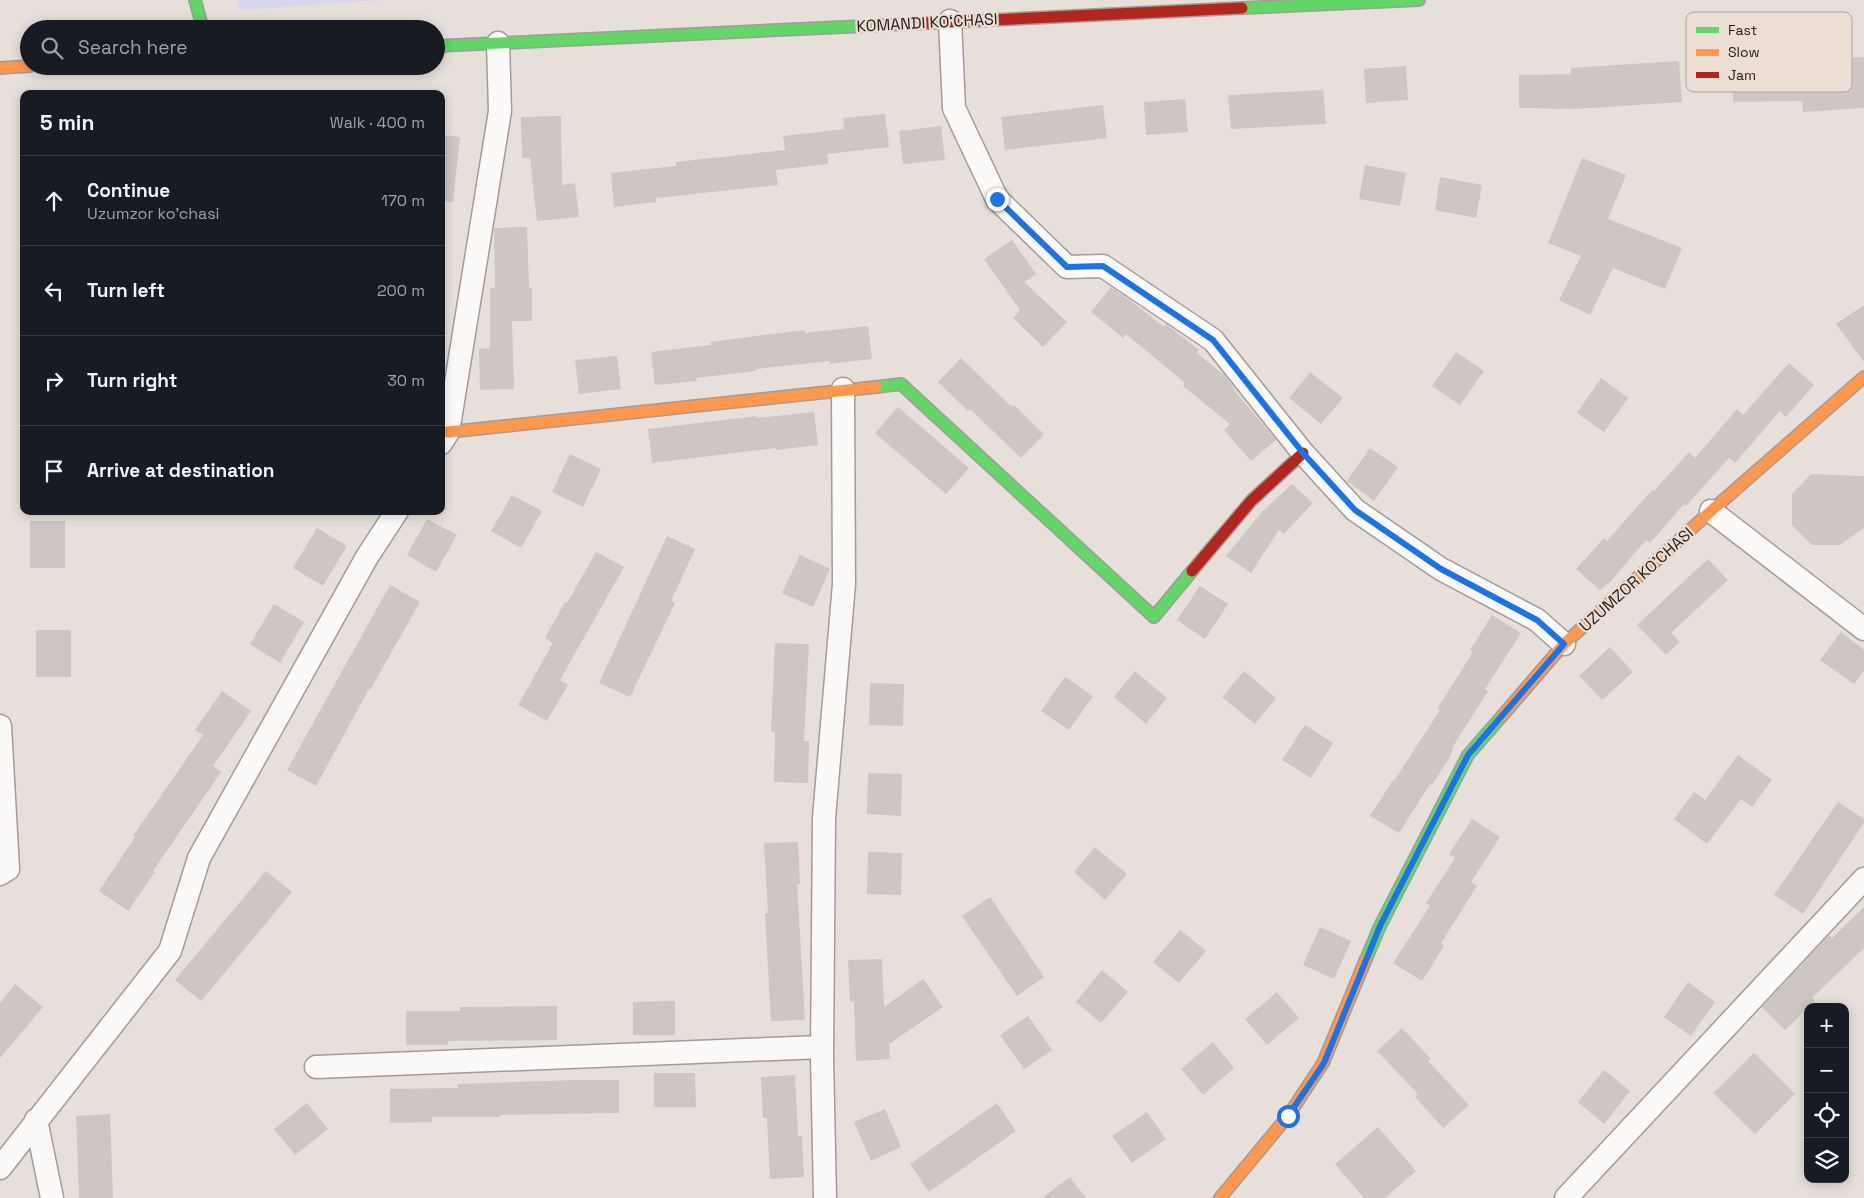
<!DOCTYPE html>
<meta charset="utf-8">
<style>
body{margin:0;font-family:"Space Grotesk",sans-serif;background:#242831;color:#f1f3f6}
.controls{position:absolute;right:15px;bottom:15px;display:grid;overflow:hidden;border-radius:10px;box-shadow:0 2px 12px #0003}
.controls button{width:45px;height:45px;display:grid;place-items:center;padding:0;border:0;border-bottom:1px solid #363941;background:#171b24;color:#f1f3f6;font:25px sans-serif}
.stop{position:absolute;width:15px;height:15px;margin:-11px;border:4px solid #1a73e8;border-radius:50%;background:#fff}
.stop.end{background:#1a73e8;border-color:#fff;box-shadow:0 1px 5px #0008}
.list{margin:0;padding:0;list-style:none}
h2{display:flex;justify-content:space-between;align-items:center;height:65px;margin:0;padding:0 20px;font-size:21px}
h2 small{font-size:16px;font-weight:400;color:#9ea1a6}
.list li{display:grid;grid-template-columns:32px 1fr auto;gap:15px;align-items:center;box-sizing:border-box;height:90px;padding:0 20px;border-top:1px solid #363941}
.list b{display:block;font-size:19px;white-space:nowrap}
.list p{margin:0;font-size:16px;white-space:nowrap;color:#9ea1a6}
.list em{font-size:16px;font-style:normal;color:#9ea1a6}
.icon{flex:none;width:28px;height:28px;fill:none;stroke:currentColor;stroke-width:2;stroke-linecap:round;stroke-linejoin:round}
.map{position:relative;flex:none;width:1864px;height:1198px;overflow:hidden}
.search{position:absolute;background:#171b24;box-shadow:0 2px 12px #0003;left:20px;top:20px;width:425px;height:55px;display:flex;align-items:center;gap:12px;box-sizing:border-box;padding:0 18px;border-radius:28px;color:#9ea1a6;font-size:19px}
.panel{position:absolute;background:#171b24;box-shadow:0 2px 12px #0003;left:20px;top:90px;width:425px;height:425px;border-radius:10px}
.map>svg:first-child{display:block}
.green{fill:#d7d6ee}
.building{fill:#cdc6c2}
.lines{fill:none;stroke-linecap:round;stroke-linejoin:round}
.street-casing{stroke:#a29b98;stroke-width:25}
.fast-casing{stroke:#a29b98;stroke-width:14}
.slow-casing{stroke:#a29b98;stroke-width:14}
.jam-casing{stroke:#a29b98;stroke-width:14}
.street{stroke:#fbfaf9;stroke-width:22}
.fast{stroke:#63d668;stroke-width:11}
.slow{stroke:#ff974d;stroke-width:11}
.jam{stroke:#b3261e;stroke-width:11}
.route{stroke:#1a73e8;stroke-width:6}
.labels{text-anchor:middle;stroke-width:4.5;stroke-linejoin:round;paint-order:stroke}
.street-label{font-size:16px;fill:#25201d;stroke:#ecded5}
.key{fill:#ecded5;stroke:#b0a59e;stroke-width:1}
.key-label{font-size:14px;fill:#25201d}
</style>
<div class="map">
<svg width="1864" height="1198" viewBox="0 0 1864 1198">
<rect width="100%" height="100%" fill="#e7dfda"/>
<path class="green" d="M 238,0 L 384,0 L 240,10 Z"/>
<path class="building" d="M 1864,57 L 1864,108 L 1803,112 L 1802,101 L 1733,102 L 1733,68 L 1800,67 L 1799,62 Z
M 1679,61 L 1682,102 L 1574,109 L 1519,108 L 1519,75 L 1571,74 L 1571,68 Z
M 1406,66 L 1408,100 L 1366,103 L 1364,69 Z
M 1323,90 L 1326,124 L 1231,129 L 1228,95 Z
M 1185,99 L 1188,132 L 1146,135 L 1144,102 Z
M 1103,105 L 1107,138 L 1005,150 L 1001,117 Z
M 885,114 L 889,147 L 827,154 L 828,164 L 776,170 L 778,185 L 656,198 L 656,202 L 614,207 L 611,173 L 676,166 L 676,162 L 785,150 L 783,136 L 844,129 L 843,118 Z
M 561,116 L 562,185 L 575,183 L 579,217 L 537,221 L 530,158 L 522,158 L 521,117 Z
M 941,126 L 945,160 L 903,164 L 899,131 Z
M 441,135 L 460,137 L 453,202 L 441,201 Z
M 1582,158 L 1626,175 L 1608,219 L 1682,248 L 1665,289 L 1613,268 L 1590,315 L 1559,300 L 1581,256 L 1548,243 Z
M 1365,165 L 1406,173 L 1400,206 L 1359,199 Z
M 1440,177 L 1482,185 L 1476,218 L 1435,210 Z
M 527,227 L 529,288 L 532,288 L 532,321 L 512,321 L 514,389 L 480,390 L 479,349 L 490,348 L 490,288 L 495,288 L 494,228 Z
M 1012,240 L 1036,274 L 1024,282 L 1067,322 L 1043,347 L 1013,318 L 1020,310 L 984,259 Z
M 1111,287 L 1131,301 L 1164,327 L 1166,324 L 1171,328 L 1199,350 L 1197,353 L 1225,376 L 1235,389 L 1234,390 L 1276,440 L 1251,461 L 1224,430 L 1230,424 L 1183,386 L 1185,383 L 1126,334 L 1123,338 L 1091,312 Z
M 1864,305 L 1864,362 L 1836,324 Z
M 868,326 L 872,359 L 830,364 L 830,361 L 756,369 L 756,371 L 696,378 L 697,381 L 655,385 L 651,352 L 711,345 L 711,342 L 764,335 L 805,330 L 805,333 Z
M 1456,352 L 1484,371 L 1460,405 L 1432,386 Z
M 617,356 L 621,389 L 579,394 L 575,360 Z
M 961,358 L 1012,407 L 1014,405 L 1044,434 L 1021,458 L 970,409 L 968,411 L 938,382 Z
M 1789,363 L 1814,385 L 1786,417 L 1780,411 L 1735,463 L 1729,458 L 1686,506 L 1684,504 L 1650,543 L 1646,540 L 1611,581 L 1600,590 L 1576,569 L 1604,538 L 1607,541 L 1652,490 L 1654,491 L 1689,452 L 1695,458 L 1737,409 L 1743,415 Z
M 1310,372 L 1343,398 L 1321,424 L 1289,398 Z
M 1601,378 L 1628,398 L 1604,432 L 1577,413 Z
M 898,407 L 969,468 L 946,494 L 875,433 Z
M 814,412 L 818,445 L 776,450 L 776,448 L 652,463 L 648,429 L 756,416 L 757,418 Z
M 1370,448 L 1398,467 L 1374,501 L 1347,481 Z
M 570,454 L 601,469 L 583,507 L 552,492 Z
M 1811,474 L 1864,476 L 1864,528 L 1840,545 L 1812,545 L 1792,525 L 1792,494 Z
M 1292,484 L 1313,503 L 1284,534 L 1279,530 L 1251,573 L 1226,556 L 1262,512 Z
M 512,495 L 542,511 L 521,548 L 491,531 Z
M 427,519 L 457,535 L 436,572 L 407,555 Z
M 30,521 L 65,521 L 65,568 L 30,568 Z
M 317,528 L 347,546 L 323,586 L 293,568 Z
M 667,536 L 695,549 L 671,601 L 675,603 L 630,697 L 599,683 Z
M 596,552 L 624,567 L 560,680 L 568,685 L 547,721 L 518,705 L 553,643 L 545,638 L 565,602 L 567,603 Z
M 800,555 L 830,569 L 813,607 L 782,593 Z
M 1708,559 L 1728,580 L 1671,633 L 1680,642 L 1666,655 L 1637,625 Z
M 390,585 L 420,602 L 370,690 L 369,689 L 316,786 L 287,770 Z
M 1200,586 L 1228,604 L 1205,639 L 1177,620 Z
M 274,604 L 304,622 L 280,663 L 250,644 Z
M 1492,615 L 1521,633 L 1485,689 L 1488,691 L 1452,748 L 1453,750 L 1448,760 L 1432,785 L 1430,784 L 1399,833 L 1370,816 L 1393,780 L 1394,781 L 1440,710 L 1437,709 L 1473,652 L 1470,650 Z
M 36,630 L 71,630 L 71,677 L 36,677 Z
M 1841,632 L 1864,650 L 1864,671 L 1854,684 L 1820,660 Z
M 775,643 L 809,644 L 804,741 L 809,741 L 808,783 L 774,782 L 775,732 L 771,731 Z
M 1610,647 L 1633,672 L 1602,700 L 1579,676 Z
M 1135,671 L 1167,698 L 1146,724 L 1114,697 Z
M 1244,671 L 1276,698 L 1255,724 L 1222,697 Z
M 1065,677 L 1093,696 L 1069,730 L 1041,711 Z
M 870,683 L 904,684 L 903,726 L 869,725 Z
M 222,691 L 251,711 L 213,766 L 221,772 L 153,871 L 155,872 L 128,911 L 99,891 L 135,837 L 133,836 L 203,735 L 195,730 Z
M 1305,725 L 1333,743 L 1311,778 L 1282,760 Z
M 1738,755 L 1772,780 L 1752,807 L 1741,799 L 1707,844 L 1674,819 L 1694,792 L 1705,800 Z
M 868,773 L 902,774 L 901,816 L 867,814 Z
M 1838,802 L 1864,819 L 1864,823 L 1803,914 L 1774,895 Z
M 1472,819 L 1500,837 L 1471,882 L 1477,886 L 1441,943 L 1444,946 L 1422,981 L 1393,963 L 1430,906 L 1426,903 L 1455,858 L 1449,854 Z
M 798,842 L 800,884 L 797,884 L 805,1020 L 771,1021 L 765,913 L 768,913 L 764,843 Z
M 1095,847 L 1127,874 L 1105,900 L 1074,872 Z
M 868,852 L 902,853 L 901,895 L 867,894 Z
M 266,871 L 292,892 L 201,1001 L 175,980 Z
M 990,897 L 1044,977 L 1017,996 L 962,916 Z
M 1864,907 L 1864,948 L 1812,998 L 1815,1001 L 1785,1030 L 1762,1007 L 1829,935 L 1832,938 Z
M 1320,927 L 1351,941 L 1334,979 L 1303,965 Z
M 1180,930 L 1206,951 L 1179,983 L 1153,962 Z
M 882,959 L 884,1007 L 923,979 L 943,1007 L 889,1044 L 890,1059 L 856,1061 L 854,1001 L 850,1002 L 848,960 Z
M 1102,970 L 1128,992 L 1101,1023 L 1076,1002 Z
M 1688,982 L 1715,1002 L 1691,1036 L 1664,1017 Z
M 15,984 L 43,1007 L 0,1058 L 0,1003 Z
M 1277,992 L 1299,1018 L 1267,1045 L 1245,1019 Z
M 675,1001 L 675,1035 L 633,1035 L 633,1002 Z
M 557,1006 L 557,1040 L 448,1041 L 448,1045 L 406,1045 L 406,1011 L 460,1011 L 460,1007 Z
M 1028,1016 L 1052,1050 L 1024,1069 L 1000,1035 Z
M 1402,1028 L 1431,1059 L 1428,1061 L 1469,1105 L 1443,1128 L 1415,1097 L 1418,1094 L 1377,1051 Z
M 1213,1042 L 1234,1068 L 1203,1095 L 1181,1069 Z
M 1754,1053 L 1795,1094 L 1755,1134 L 1713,1093 Z
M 1604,1070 L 1630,1091 L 1604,1124 L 1578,1102 Z
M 654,1073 L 695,1073 L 696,1107 L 654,1107 Z
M 795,1075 L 798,1136 L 802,1136 L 804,1177 L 770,1179 L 767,1118 L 763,1118 L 761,1077 Z
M 577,1080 L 619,1080 L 619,1113 L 500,1115 L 500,1117 L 432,1117 L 432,1122 L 390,1123 L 390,1089 L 458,1088 L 458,1084 Z
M 307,1103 L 328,1129 L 295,1155 L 274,1129 Z
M 997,1103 L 1016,1131 L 929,1192 L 910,1164 Z
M 885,1109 L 901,1147 L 871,1161 L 854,1122 Z
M 1147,1112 L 1166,1139 L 1132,1163 L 1112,1136 Z
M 110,1114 L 113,1198 L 79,1198 L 76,1116 Z
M 1378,1127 L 1416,1171 L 1385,1198 L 1364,1198 L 1335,1164 Z
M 1070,1177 L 1086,1198 L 1042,1198 Z"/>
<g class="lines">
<g class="street-casing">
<path id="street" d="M 950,21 L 954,108 L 997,199 L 1067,267 L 1103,266 L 1213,340 L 1303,453 L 1355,510 L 1441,569 L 1537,620 L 1564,644
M 441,443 L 448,432 L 500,111 L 498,43
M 1711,511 L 1864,629
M 0,726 L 8,869 L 0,874
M 316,1067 L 822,1047
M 36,1120 L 52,1198
M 0,1168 L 170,951 L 199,858 L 367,557 L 397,511
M 825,1198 L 822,1056 L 824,818 L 844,584 L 843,389
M 1566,1198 L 1864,879"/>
</g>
<g class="fast-casing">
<path id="fast" d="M 195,0 L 203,29
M 1242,8 L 1419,0
M 436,46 L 908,24
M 876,387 L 901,384 L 1154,617 L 1192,571
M 1366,959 L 1380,926 L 1468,755 L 1502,716"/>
</g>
<g class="slow-casing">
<path id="slow" d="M 0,68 L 30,66
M 448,432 L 876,387
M 1502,716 L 1564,644 L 1711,511 L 1864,377
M 1220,1198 L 1288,1116 L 1323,1063 L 1366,959"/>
</g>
<g class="jam-casing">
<path id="jam" d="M 908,24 L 1242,8
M 1192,571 L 1251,501 L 1303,453"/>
</g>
<use href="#street" class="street"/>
<use href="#fast" class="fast"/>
<use href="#slow" class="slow"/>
<use href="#jam" class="jam"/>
</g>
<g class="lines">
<path class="route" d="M 997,199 L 1067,267 L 1103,266 L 1213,340 L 1303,453 L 1355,510 L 1441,569 L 1537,620 L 1564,644 L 1468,755 L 1380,926 L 1324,1063 L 1288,1116"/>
</g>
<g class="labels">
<g class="street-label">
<text transform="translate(927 22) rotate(-3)" y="6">KOMANDI KO‘CHASI</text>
<text transform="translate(1636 579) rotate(-42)" y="6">UZUMZOR KO'CHASI</text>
</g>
</g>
<rect x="1686" y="12" width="166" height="80" rx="8" class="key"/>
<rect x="1696" y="27" width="23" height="6" fill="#63d668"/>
<rect x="1696" y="49" width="23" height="7" fill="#ff974d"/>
<rect x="1696" y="72" width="23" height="6" fill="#b3261e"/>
<g class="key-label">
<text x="1728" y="35">Fast</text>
<text x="1728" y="57">Slow</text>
<text x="1728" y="80">Jam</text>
</g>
</svg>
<div class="controls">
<button>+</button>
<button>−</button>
<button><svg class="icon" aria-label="locate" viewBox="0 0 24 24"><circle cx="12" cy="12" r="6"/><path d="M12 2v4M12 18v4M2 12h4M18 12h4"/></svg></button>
<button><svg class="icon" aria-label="layers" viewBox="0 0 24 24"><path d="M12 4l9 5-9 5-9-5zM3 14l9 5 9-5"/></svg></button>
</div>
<div class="stop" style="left:1288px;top:1116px"></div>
<div class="stop end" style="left:997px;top:199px"></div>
<div class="search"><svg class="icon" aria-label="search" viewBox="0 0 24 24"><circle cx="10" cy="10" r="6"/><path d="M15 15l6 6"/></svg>Search here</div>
<section class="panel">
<h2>5 min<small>Walk · 400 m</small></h2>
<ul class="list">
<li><svg class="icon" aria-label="ahead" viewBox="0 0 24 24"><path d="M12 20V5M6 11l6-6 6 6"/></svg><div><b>Continue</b><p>Uzumzor ko'chasi</p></div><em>170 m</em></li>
<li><svg class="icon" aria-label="left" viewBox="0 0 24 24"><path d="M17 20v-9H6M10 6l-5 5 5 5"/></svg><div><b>Turn left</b></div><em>200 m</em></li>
<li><svg class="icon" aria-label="right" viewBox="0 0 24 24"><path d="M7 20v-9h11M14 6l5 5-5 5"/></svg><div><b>Turn right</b></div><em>30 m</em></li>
<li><svg class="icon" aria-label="arrive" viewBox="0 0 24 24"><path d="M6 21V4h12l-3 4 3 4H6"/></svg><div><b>Arrive at destination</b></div></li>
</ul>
</section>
</div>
